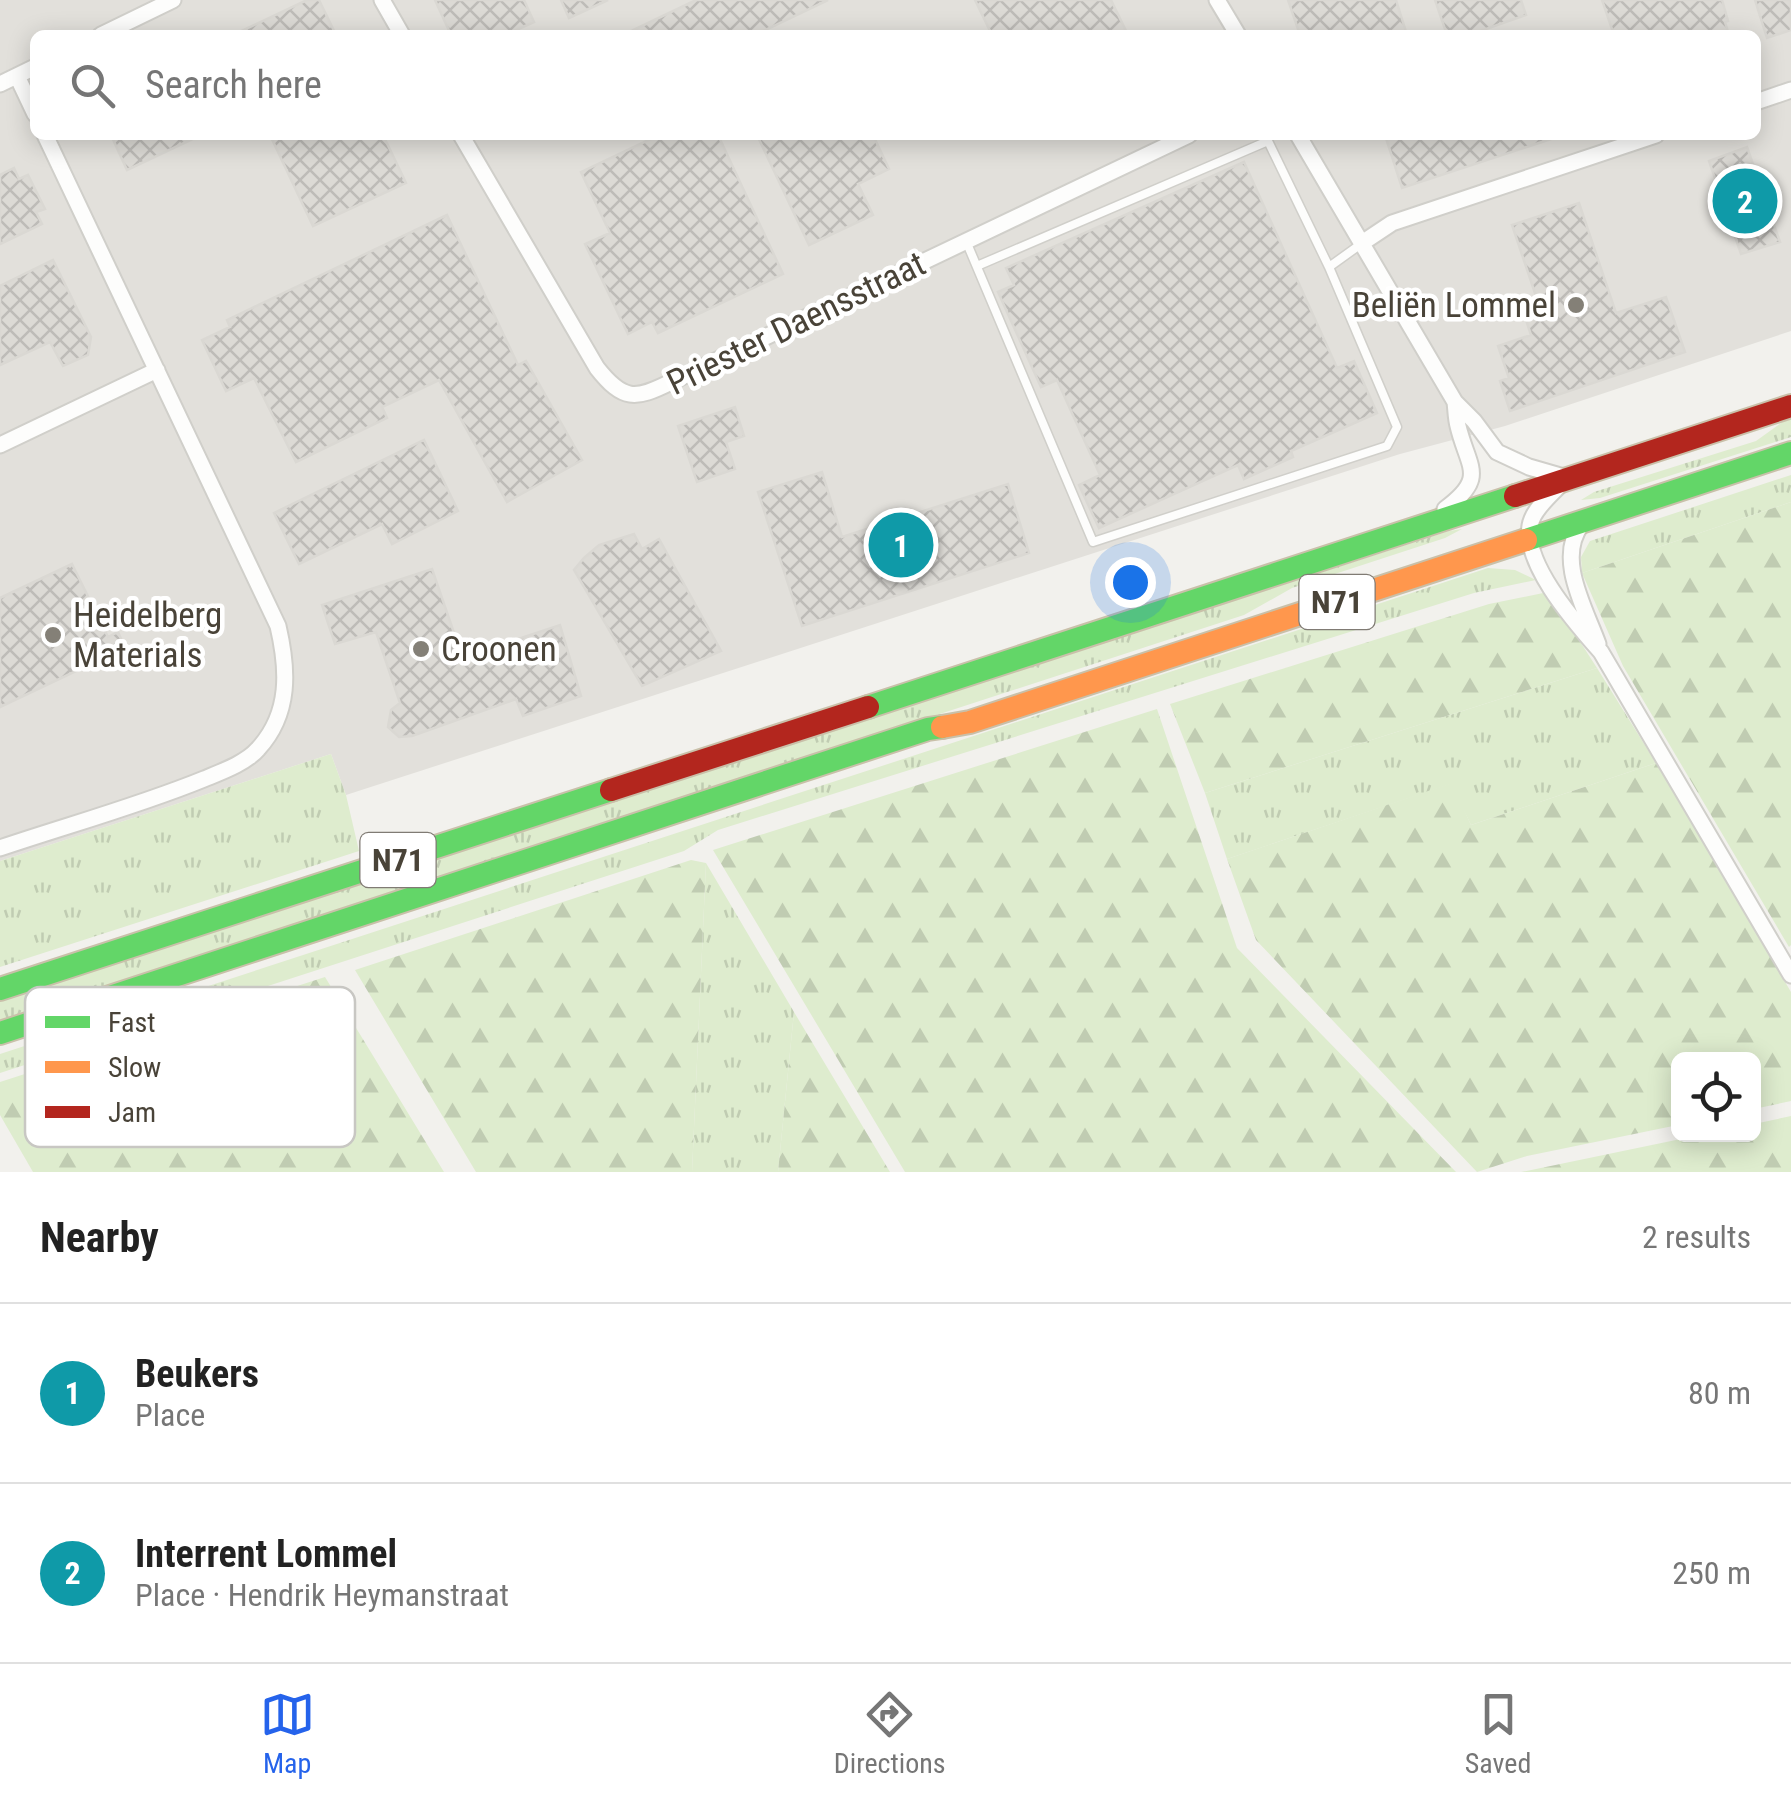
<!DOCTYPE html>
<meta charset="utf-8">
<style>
body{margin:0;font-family:"Roboto Condensed",sans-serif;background:#f6f6f6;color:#222}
.controls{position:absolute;right:30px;bottom:30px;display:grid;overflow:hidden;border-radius:15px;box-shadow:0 5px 25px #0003}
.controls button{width:90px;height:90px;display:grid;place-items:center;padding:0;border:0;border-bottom:2px solid #e0e0e0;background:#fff;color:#222;font:50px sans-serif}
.you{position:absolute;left:1130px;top:582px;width:35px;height:35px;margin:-25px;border:8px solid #fff;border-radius:50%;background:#1a73e8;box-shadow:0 0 0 15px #1a73e833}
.badge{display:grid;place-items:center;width:65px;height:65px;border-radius:50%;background:#2563eb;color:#fff;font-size:32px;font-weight:700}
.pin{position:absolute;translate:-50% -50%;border:5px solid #fff;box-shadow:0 2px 10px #0006}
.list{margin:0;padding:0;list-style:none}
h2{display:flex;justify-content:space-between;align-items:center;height:130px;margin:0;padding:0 40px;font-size:42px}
h2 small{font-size:32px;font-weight:400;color:#767676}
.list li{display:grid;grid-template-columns:65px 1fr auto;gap:30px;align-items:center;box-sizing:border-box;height:180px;padding:0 40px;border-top:2px solid #e0e0e0}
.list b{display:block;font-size:38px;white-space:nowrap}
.list p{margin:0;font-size:32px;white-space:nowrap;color:#767676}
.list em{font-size:32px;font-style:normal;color:#767676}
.icon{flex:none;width:55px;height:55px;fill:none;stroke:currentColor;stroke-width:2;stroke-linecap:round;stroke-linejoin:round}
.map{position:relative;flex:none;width:1791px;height:1172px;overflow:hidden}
.search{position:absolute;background:#fff;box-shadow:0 5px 25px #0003;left:30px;right:30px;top:30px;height:110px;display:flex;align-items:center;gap:25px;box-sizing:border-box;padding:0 35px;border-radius:15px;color:#767676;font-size:38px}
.sheet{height:490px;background:#fff}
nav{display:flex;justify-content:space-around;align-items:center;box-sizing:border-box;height:140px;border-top:2px solid #e0e0e0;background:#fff;font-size:28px;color:#767676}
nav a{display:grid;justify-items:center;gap:5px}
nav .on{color:#2563eb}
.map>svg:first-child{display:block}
.industrial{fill:#e2e0db;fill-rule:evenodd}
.grass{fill:url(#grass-tufts)}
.forest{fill:url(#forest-firs)}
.building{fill:url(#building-cross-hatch);stroke:#dad8d3;stroke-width:2.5}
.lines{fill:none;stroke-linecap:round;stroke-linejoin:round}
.lane-casing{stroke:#d0cfca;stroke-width:11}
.street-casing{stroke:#d0cfca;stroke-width:19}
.fast-casing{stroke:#c9c0a9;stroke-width:26}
.slow-casing{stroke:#c9c0a9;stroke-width:26}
.jam-casing{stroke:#c9c0a9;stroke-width:26}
.lane{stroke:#fdfdfc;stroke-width:8}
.street{stroke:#fdfdfc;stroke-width:15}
.fast{stroke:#63d668;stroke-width:22}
.slow{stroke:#ff974d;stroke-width:22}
.jam{stroke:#b3261e;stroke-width:22}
.poi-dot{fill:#848077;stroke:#fff;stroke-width:4}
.labels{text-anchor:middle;stroke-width:9;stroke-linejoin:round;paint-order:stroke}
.shield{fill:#fff;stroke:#807b74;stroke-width:2.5}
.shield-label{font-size:32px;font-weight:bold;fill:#494338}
.poi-label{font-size:35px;fill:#494338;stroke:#fff;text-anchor:start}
.street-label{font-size:35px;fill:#494338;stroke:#fff}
.key{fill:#fff;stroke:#c8c7c3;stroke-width:2.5}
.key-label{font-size:28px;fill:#494338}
</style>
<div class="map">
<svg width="1791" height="1172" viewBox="0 0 1791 1172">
<defs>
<pattern id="grass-tufts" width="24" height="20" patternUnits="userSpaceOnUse" patternTransform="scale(2.5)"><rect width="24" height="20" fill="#deecce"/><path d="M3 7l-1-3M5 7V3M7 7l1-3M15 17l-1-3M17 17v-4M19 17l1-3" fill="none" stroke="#c0ccb2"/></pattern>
<pattern id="forest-firs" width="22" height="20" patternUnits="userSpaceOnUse" patternTransform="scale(2.5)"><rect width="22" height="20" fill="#deecce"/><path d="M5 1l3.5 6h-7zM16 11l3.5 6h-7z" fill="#c0ccb2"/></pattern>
<pattern id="building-cross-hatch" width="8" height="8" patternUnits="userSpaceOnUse" patternTransform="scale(2.5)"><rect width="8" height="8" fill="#dcdad5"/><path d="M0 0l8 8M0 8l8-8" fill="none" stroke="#bebcb8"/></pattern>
</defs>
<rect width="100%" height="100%" fill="#f2f1ed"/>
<path class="industrial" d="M 0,0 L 1791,0 L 1791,331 L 1505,426 L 1400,454 L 346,795 L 331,754 L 0,861 ZM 35,35 L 1756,35 L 1756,135 L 35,135 Z"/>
<path class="grass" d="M 1791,419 L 1791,437 L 1600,498 L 1581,500 L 1594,492 L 1756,441 L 1784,421 Z
M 1791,475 L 1791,502 L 1582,573 L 1581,557 L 1590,541 Z
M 1462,529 L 1445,538 L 1292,588 L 1244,615 L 0,1020 L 0,1000 L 1449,531 Z
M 1488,568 L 1515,570 L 1536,580 L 1474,593 L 718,830 L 684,851 L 0,1073 L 0,1054 Z
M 1597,668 L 1656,763 L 1471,825 L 1451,784 L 1227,859 L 1205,793 Z
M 331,754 L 346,795 L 359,851 L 0,967 L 0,861 Z
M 706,863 L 794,1012 L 778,1172 L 692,1172 Z"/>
<path class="forest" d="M 1791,502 L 1791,945 L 1789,947 L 1623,666 L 1582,573 Z
M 1548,592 L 1597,668 L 1205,793 L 1170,704 L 1489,604 Z
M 1157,709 L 1237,948 L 1456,1172 L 905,1172 L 713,850 Z
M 1656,763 L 1791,992 L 1791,1101 L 1754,1109 L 1754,1060 L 1678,1060 L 1678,1125 L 1527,1156 L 1477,1172 L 1256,940 L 1227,859 L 1452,783 L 1471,825 Z
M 691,860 L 706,863 L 692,1172 L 476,1172 L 355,970 Z
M 325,977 L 444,1172 L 33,1172 L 0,1115 L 0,1082 Z
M 794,1012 L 890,1172 L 778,1172 Z
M 1791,1116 L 1791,1172 L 1521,1172 L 1700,1135 L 1754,1134 L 1754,1124 Z"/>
<path class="building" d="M 307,0 L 319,0 L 336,35 L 233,35 Z
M 435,0 L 524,0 L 534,22 L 505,35 L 451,35 Z
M 561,0 L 608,0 L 569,18 Z
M 696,0 L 828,0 L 755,35 L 623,35 Z
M 975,0 L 1111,0 L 1128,35 L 992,35 Z
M 1288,0 L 1396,0 L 1407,35 L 1300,35 Z
M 1435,0 L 1521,0 L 1526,15 L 1469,35 L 1447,35 Z
M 1602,0 L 1722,0 L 1728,21 L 1725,22 L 1729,35 L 1614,35 Z
M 1755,0 L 1791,0 L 1791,30 L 1767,38 Z
M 111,135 L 201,135 L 127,170 Z
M 270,135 L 383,135 L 406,183 L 313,226 Z
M 659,135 L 718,135 L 783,274 L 658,333 L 652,322 L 628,334 L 585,244 L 610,233 L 581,172 Z
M 757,135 L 873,135 L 889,169 L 858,184 L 873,215 L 809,245 Z
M 1385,135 L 1554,135 L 1554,138 L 1402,188 Z
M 1747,147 L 1780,242 L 1741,254 L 1709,161 Z
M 1244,162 L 1337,368 L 1354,361 L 1377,413 L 1291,451 L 1293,457 L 1244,479 L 1238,465 L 1099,528 L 1079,485 L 1100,475 L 1057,380 L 1041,387 L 998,292 L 1014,285 L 1006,268 Z
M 14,168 L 19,179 L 28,175 L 45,209 L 36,212 L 42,224 L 0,244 L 0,175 Z
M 1579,203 L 1616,313 L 1666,297 L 1685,352 L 1510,411 L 1500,381 L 1509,378 L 1498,346 L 1531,335 L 1526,320 L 1542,314 L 1512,225 Z
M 447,215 L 518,365 L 526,361 L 582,460 L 507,502 L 439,380 L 382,407 L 387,418 L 296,462 L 254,378 L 226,391 L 202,340 L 230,327 L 227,320 Z
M 53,260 L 91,337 L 88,355 L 63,366 L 50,342 L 0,365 L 0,286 Z
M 735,407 L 744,436 L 726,442 L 735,469 L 697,482 L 678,426 Z
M 424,440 L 458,511 L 392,544 L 382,524 L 299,564 L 274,513 Z
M 822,472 L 842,537 L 1008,484 L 1029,553 L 802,626 L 758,492 Z
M 634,534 L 642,549 L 659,539 L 721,651 L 642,686 L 574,570 L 584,558 L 599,545 Z
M 72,564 L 108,637 L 118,632 L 125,648 L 0,707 L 0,598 Z
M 432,569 L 465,665 L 502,653 L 500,645 L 560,625 L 581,696 L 523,716 L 516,699 L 412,736 L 399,737 L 388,727 L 391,710 L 400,703 L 376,632 L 335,644 L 322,605 Z"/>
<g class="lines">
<g class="lane-casing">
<path id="lane" d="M 966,241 L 1093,542 L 1387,446 L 1397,427 L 1329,267 L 1361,244
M 977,266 L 1268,141 L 1329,267"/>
</g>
<g class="street-casing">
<path id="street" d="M 382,0 L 402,35
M 1217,0 L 1238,35
M 101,35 L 173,0
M 17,76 L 35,114
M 0,84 L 35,67
M 1756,102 L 1791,90
M 461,135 L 597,368 C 623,401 635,400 671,382 L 1189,135
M 1298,135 L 1455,402 L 1474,421 L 1497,452 L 1529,467 L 1567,478 C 1556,490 1538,504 1532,519 C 1516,557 1578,626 1601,652 L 1791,975
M 1362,243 L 1392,223 L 1656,135
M 0,445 L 157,370
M 1445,509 C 1488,477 1468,468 1458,426 C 1456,419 1456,410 1455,402
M 1581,525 C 1556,559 1585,608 1598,644
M 0,848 C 68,825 138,806 204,779 C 221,772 246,763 258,749 C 291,713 288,669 278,626 L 45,135"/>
</g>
<g class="fast-casing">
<path id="fast" d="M 1526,540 L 1791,453
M 868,707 L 1515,496
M 0,989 L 611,790
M 0,1033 L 928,729 L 942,727"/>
</g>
<g class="slow-casing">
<path id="slow" d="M 942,727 L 970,722 L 1526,540"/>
</g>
<g class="jam-casing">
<path id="jam" d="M 1515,496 L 1791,406
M 611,790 L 868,707"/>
</g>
<use href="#lane" class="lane"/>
<use href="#street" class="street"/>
<use href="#fast" class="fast"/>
<use href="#slow" class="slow"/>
<use href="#jam" class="jam"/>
</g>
<g class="poi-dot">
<circle cx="1576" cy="305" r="10"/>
<circle cx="53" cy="635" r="10"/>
<circle cx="421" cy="649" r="10"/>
</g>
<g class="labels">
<g class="shield">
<rect x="1299.5" y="575" width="75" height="54" rx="8"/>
<rect x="360.5" y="833" width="75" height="54" rx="8"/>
</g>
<g class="shield-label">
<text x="1337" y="613">N71</text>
<text x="398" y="871">N71</text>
</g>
<g class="poi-label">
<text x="1556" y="317" text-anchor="end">Beliën Lommel</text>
<text x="73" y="627">Heidelberg<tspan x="73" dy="40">Materials</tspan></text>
<text x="441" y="661">Croonen</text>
</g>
<g class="street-label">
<text transform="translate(796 323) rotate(-26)" y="12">Priester Daensstraat</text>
</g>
</g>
<rect x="25" y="987" width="330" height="160" rx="15" class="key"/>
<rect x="45" y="1016" width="45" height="12" fill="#63d668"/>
<rect x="45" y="1061" width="45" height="12" fill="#ff974d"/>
<rect x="45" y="1106" width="45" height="12" fill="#b3261e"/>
<g class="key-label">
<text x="108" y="1032">Fast</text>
<text x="108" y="1077">Slow</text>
<text x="108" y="1122">Jam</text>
</g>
</svg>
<div class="controls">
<button><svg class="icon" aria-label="locate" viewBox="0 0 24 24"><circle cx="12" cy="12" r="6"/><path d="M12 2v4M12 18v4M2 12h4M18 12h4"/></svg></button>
</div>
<div class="you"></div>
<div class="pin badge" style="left:901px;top:545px;background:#0f9aa8">1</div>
<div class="pin badge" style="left:1745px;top:201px;background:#0f9aa8">2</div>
<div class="search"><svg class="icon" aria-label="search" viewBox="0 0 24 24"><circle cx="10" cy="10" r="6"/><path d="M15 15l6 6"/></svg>Search here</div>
</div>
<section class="sheet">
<h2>Nearby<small>2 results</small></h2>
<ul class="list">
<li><span class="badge" style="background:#0f9aa8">1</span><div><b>Beukers</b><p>Place</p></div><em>80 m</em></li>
<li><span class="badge" style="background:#0f9aa8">2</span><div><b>Interrent Lommel</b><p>Place · Hendrik Heymanstraat</p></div><em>250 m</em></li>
</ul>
</section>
<nav>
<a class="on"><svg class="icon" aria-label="map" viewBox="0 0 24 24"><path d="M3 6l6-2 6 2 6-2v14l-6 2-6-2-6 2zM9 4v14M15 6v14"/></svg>Map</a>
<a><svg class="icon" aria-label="directions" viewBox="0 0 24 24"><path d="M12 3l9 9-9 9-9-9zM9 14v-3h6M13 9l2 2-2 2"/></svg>Directions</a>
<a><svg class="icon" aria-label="saved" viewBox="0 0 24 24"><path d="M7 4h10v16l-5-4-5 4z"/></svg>Saved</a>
</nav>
